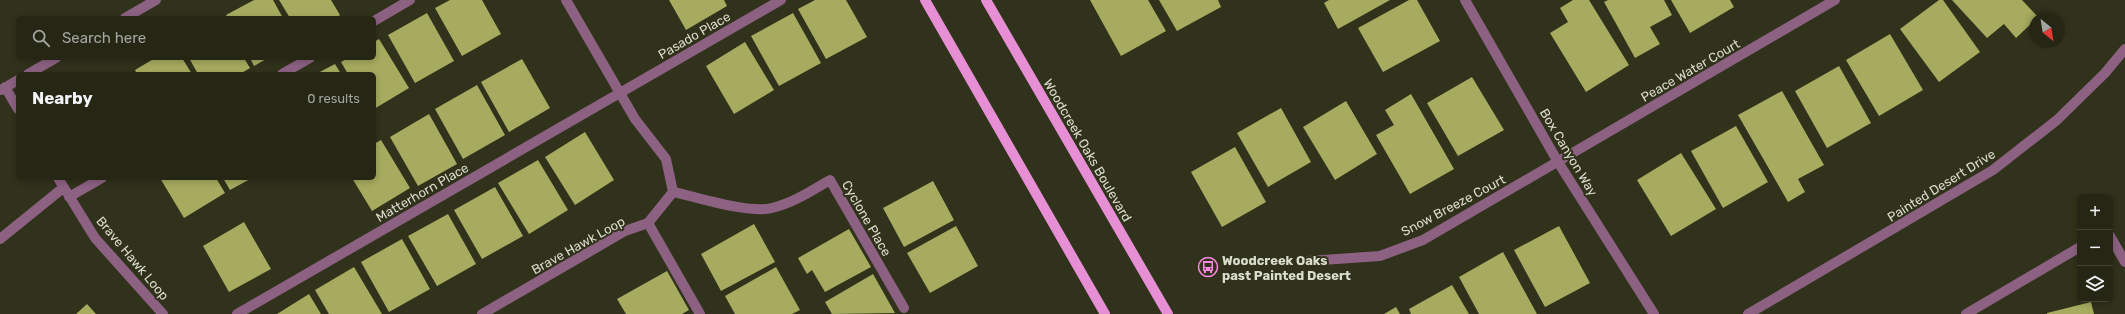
<!DOCTYPE html>
<meta charset="utf-8">
<style>
body{margin:0;font-family:Rubik,sans-serif;background:#313222;color:#f1f3f6}
.controls{position:absolute;right:12px;bottom:12px;display:grid;overflow:hidden;border-radius:6px;box-shadow:0 2px 6px #0003}
.controls button{width:36px;height:36px;display:grid;place-items:center;padding:0;border:0;border-bottom:1px solid #424334;background:#252614;color:#f1f3f6;font:20px sans-serif}
.compass{position:absolute;left:2029px;top:12px;width:36px;height:36px;border-radius:50%;background:#252614;box-shadow:0 2px 6px #0003;rotate:150deg}
.list{margin:0;padding:0;list-style:none}
h2{display:flex;justify-content:space-between;align-items:center;height:52px;margin:0;padding:0 16px;font-size:17px}
h2 small{font-size:13px;font-weight:400;color:#a3a5a0}
.icon{flex:none;width:22px;height:22px;fill:none;stroke:currentColor;stroke-width:2;stroke-linecap:round;stroke-linejoin:round}
.map{position:relative;flex:none;width:2125px;height:314px;overflow:hidden}
.search{position:absolute;background:#252614;box-shadow:0 2px 6px #0003;left:16px;top:16px;width:360px;height:44px;display:flex;align-items:center;gap:10px;box-sizing:border-box;padding:0 14px;border-radius:6px;color:#a3a5a0;font-size:15px}
.panel{position:absolute;background:#252614;box-shadow:0 2px 6px #0003;left:16px;top:72px;width:360px;height:108px;border-radius:6px}
.map>svg:first-child{display:block}
.building{fill:#a6ab5f}
.lines{fill:none;stroke-linecap:round;stroke-linejoin:round}
.minor{stroke:#8c6182;stroke-width:10}
.major{stroke:#e68fd4;stroke-width:10}
.labels{text-anchor:middle;stroke-width:4;stroke-linejoin:round;paint-order:stroke}
.street-label{font-size:13px;fill:#dadccd;stroke:#31321b}
.poi-label{font-size:13px;font-weight:bold;fill:#dadccd;stroke:#31321b;text-anchor:start}
</style>
<div class="map">
<svg width="2125" height="314" viewBox="0 0 2125 314">
<rect width="100%" height="100%" fill="#31321b"/>
<path class="building" d="M 254,0 L 273,0 L 283,18 L 228,18 L 226,15 Z
M 279,0 L 331,0 L 340,15 L 336,18 L 290,18 Z
M 450,0 L 482,0 L 501,34 L 462,56 L 435,8 Z
M 669,0 L 724,0 L 727,6 L 686,30 Z
M 815,0 L 846,0 L 867,37 L 826,59 L 798,9 Z
M 1090,0 L 1148,0 L 1166,31 L 1121,56 Z
M 1159,0 L 1218,0 L 1221,7 L 1177,31 Z
M 1329,0 L 1390,0 L 1338,29 L 1324,3 Z
M 1409,0 L 1417,0 L 1440,41 L 1383,72 L 1358,28 Z
M 1573,0 L 1589,0 L 1629,65 L 1586,92 L 1550,33 L 1568,22 L 1560,8 Z
M 1608,0 L 1664,0 L 1672,15 L 1650,27 L 1660,44 L 1635,58 L 1604,2 Z
M 1671,0 L 1730,0 L 1734,7 L 1690,33 Z
M 1939,0 L 1943,0 L 1980,52 L 1939,82 L 1900,29 Z
M 1952,0 L 2022,0 L 2038,17 L 2035,18 L 2035,20 L 2016,38 L 2004,24 L 1987,38 Z
M 427,13 L 454,61 L 415,83 L 388,35 Z
M 793,13 L 821,63 L 779,86 L 751,36 Z
M 1890,34 L 1923,90 L 1879,116 L 1846,60 Z
M 379,39 L 409,88 L 374,109 L 374,74 L 348,74 L 341,62 L 348,58 L 374,58 L 374,42 Z
M 745,42 L 774,90 L 734,114 L 706,66 Z
M 155,58 L 182,58 L 192,74 L 137,74 L 135,70 Z
M 189,58 L 244,58 L 250,68 L 240,74 L 198,74 Z
M 250,58 L 268,58 L 254,66 Z
M 522,59 L 550,108 L 509,132 L 481,82 Z
M 335,64 L 341,74 L 316,74 Z
M 1839,66 L 1871,123 L 1827,148 L 1795,91 Z
M 1472,77 L 1504,130 L 1458,156 L 1427,103 Z
M 477,85 L 505,135 L 463,159 L 435,109 Z
M 1782,91 L 1824,165 L 1798,179 L 1805,192 L 1788,202 L 1738,115 Z
M 1411,94 L 1454,169 L 1410,194 L 1376,135 L 1394,125 L 1385,110 Z
M 1346,101 L 1377,154 L 1335,180 L 1303,127 Z
M 1281,108 L 1311,162 L 1268,187 L 1237,133 Z
M 429,114 L 457,164 L 418,186 L 390,137 Z
M 1736,126 L 1768,182 L 1723,208 L 1691,151 Z
M 585,132 L 614,180 L 575,205 L 545,157 Z
M 381,140 L 410,188 L 372,211 L 352,178 L 374,178 L 374,144 Z
M 1235,147 L 1266,202 L 1222,227 L 1191,172 Z
M 1681,153 L 1716,209 L 1671,236 L 1637,180 Z
M 538,160 L 568,210 L 529,234 L 498,183 Z
M 160,178 L 216,178 L 225,193 L 184,218 Z
M 223,178 L 252,178 L 230,190 Z
M 933,181 L 954,220 L 904,247 L 883,208 Z
M 495,187 L 523,236 L 482,259 L 454,210 Z
M 448,214 L 476,264 L 437,286 L 408,236 Z
M 244,222 L 271,269 L 229,292 L 203,246 Z
M 754,224 L 775,262 L 721,291 L 701,254 Z
M 956,226 L 978,266 L 930,293 L 907,253 Z
M 1559,226 L 1590,283 L 1545,307 L 1514,250 Z
M 849,229 L 871,267 L 825,292 L 812,270 L 807,274 L 798,258 Z
M 402,239 L 430,289 L 389,312 L 361,262 Z
M 1503,252 L 1537,314 L 1479,314 L 1459,277 Z
M 354,267 L 382,314 L 329,314 L 315,290 Z
M 776,267 L 800,310 L 792,314 L 735,314 L 725,296 Z
M 667,271 L 689,310 L 682,314 L 626,314 L 617,299 Z
M 873,274 L 895,313 L 832,314 L 825,302 Z
M 1452,285 L 1469,314 L 1411,314 L 1409,309 Z
M 309,294 L 321,314 L 277,314 Z
M 2091,302 L 2094,314 L 2047,314 L 2047,313 Z
M 87,304 L 96,314 L 76,314 Z
M 1396,307 L 1400,314 L 1384,314 Z"/>
<g class="lines">
<path class="minor" d="M 1465,0 L 1558,162 L 1654,314
M 125,18 L 156,0
M 374,21 L 410,0
M 28,74 L 56,58
M 282,74 L 310,58
M 5,87 L 18,109
M 1,90 L 18,80
M 58,178 L 95,238 L 163,314
M 673,192 C 698,197 748,214 772,208 C 793,203 811,191 830,180 L 904,308
M 69,197 L 102,178
M 648,223 L 700,314
M 2110,236 L 2125,262
M 0,239 L 63,188
M 1308,261 L 1380,256 L 1423,240 L 1835,0
M 237,314 L 781,0
M 482,314 L 625,231 L 648,223 L 673,192 L 666,159 L 635,119 L 566,0
M 1748,314 L 1993,170 L 2057,120 L 2105,73 L 2125,49
M 1966,314 L 2080,247"/>
<path class="major" d="M 925,0 L 1105,314
M 986,0 L 1168,314"/>
</g>
<defs>
<g id="bus-ring" transform="scale(1)"><circle r="9.5" fill="#31321b" stroke="#fb87e5" stroke-width="1.5"/><path d="M-5-6H5V4H4V6H2V4H-2V6H-4V4H-5ZM-3.5-4V0h7V-4ZM-3.5 1.2v1.5H-2V1.2ZM2 1.2v1.5H3.5V1.2Z" fill="#fb87e5"/></g>
</defs>
<g fill-rule="evenodd">
<use href="#bus-ring" x="1208" y="267"/>
</g>
<g class="labels">
<g class="street-label">
<text transform="translate(694 35) rotate(-30)" y="5">Pasado Place</text>
<text transform="translate(1690 70) rotate(-30)" y="5">Peace Water Court</text>
<text transform="translate(1088 150) rotate(60)" y="5">Woodcreek Oaks Boulevard</text>
<text transform="translate(1569 152) rotate(59)" y="5">Box Canyon Way</text>
<text transform="translate(1941 185) rotate(-32)" y="5">Painted Desert Drive</text>
<text transform="translate(422 192) rotate(-30)" y="5">Matterhorn Place</text>
<text transform="translate(1453 205) rotate(-28)" y="5">Snow Breeze Court</text>
<text transform="translate(867 218) rotate(60)" y="5">Cyclone Place</text>
<text transform="translate(578 245) rotate(-29)" y="5">Brave Hawk Loop</text>
<text transform="translate(133 258) rotate(50)" y="5">Brave Hawk Loop</text>
</g>
<g class="poi-label">
<text x="1222" y="265">Woodcreek Oaks<tspan x="1222" dy="15">past Painted Desert</tspan></text>
</g>
</g>
</svg>
<div class="controls">
<button>+</button>
<button>−</button>
<button><svg class="icon" aria-label="layers" viewBox="0 0 24 24"><path d="M12 4l9 5-9 5-9-5zM3 14l9 5 9-5"/></svg></button>
</div>
<svg class="compass" viewBox="-18 -18 36 36"><path d="M0-13l5 13h-10z" fill="#e53935"/><path d="M0 13l5-13h-10z" fill="#a3a5a0"/></svg>
<div class="search"><svg class="icon" aria-label="search" viewBox="0 0 24 24"><circle cx="10" cy="10" r="6"/><path d="M15 15l6 6"/></svg>Search here</div>
<section class="panel">
<h2>Nearby<small>0 results</small></h2>
<ul class="list">
</ul>
</section>
</div>
